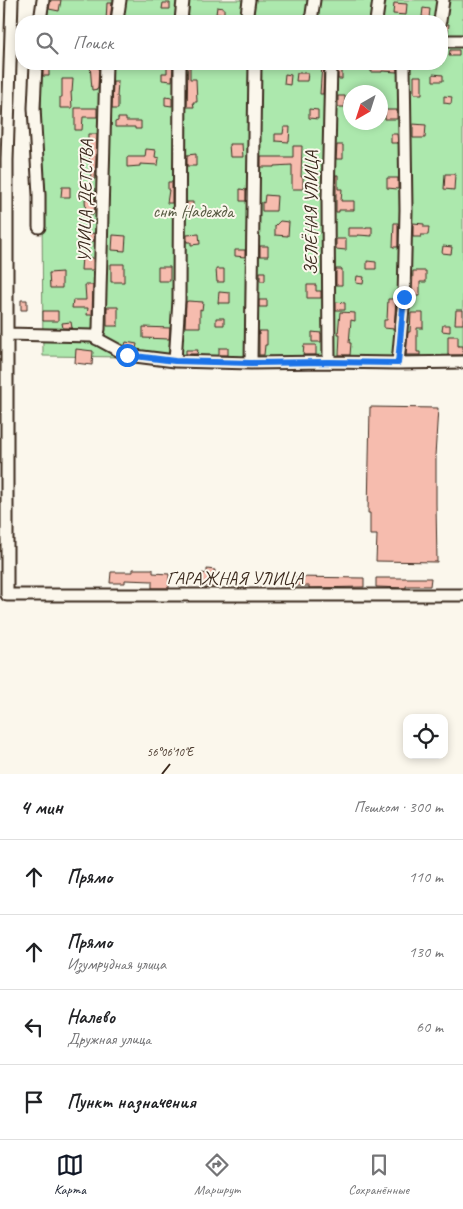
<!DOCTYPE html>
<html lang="ru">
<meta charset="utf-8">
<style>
body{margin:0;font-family:Caveat,sans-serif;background:#f6f6f6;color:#202124}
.controls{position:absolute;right:15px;bottom:15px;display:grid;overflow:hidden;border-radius:10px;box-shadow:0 2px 8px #0003}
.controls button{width:45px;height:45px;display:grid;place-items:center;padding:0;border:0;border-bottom:1px solid #e0e0e0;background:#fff;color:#202124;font:25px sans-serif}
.compass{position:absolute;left:343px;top:85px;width:45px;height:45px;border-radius:50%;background:#fff;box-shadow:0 2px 8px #0003;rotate:219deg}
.stop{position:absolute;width:15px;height:15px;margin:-11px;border:4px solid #1a73e8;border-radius:50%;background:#fff}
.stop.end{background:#1a73e8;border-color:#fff;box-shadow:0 1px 5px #0008}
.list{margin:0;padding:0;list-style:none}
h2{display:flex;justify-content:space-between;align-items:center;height:65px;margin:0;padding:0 20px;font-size:21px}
h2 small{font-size:16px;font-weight:400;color:#757577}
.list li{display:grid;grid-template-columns:32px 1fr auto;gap:15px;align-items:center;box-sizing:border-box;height:75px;padding:0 20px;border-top:1px solid #e0e0e0}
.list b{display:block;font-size:19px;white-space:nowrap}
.list p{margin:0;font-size:16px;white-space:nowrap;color:#757577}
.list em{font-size:16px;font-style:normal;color:#757577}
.icon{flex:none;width:28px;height:28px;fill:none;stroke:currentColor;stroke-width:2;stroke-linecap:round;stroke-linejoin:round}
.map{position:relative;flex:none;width:463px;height:774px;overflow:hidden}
.search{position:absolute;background:#fff;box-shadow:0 2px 8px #0003;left:15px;right:15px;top:15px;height:55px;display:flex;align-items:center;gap:12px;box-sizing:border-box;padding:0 18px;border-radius:20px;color:#757577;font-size:19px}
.sheet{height:365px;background:#fff}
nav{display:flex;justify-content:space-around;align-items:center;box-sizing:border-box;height:70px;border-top:1px solid #e0e0e0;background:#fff;font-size:14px;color:#757577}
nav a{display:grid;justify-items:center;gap:2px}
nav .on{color:#111827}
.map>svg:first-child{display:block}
.green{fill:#ace8ad;stroke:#748966;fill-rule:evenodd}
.building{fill:#f6bcae;stroke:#3b2a1e}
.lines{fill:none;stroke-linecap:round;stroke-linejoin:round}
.minor-casing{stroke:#3b2a1e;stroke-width:15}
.minor{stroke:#fbf7ec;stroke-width:11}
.route{stroke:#1a73e8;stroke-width:6}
.ticks{fill:none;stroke:#3b2a1e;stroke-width:2}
.labels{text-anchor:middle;stroke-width:4;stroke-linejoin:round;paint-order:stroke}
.street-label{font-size:18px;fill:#3b2a1e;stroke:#fbf7ec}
.park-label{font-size:18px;fill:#575a42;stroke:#fbf7ec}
.ticks-label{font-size:12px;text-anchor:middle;fill:#3b2a1e;stroke:#fbf7ec;stroke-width:4;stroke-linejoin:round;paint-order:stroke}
</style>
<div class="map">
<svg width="463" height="774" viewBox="0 0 463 774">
<rect width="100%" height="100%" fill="#fbf7ec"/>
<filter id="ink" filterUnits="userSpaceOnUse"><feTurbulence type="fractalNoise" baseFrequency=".02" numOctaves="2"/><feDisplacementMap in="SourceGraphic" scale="10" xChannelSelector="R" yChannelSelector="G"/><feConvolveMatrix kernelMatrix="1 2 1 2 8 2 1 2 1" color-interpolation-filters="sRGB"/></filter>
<g filter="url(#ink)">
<path class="green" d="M 41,0 L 463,0 L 463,361 L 43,356 L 41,64 L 442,64 L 442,21 L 41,21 ZM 350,92 L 380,92 L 380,122 L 350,122 Z"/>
<path class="building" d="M 51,0 L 61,0 L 59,11 L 49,9 Z
M 107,3 L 112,3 L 110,21 L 106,21 Z
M 163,3 L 170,3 L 170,9 L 162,9 Z
M 394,3 L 407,4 L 406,15 L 393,14 Z
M 217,7 L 224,8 L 224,14 L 216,14 Z
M 423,8 L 430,9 L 429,18 L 422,17 Z
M 447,24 L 449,24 L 448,33 L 442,32 L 442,28 L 446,26 Z
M 450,50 L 459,50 L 459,56 L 449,56 Z
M 43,64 L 49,64 L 49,76 L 43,76 Z
M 90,64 L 99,64 L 98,89 L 92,90 Z
M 167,64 L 173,64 L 172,81 L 162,80 L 162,73 L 167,73 Z
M 188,64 L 190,64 L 190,79 L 196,79 L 197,102 L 193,102 L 194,107 L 187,107 Z
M 322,64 L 324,64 L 323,94 L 320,94 Z
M 371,64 L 397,64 L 397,72 L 382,71 L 382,72 L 371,72 Z
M 338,66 L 342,66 L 342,79 L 338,79 Z
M 297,73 L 308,73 L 307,81 L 296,81 Z
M 285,74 L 291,75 L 290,85 L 284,84 Z
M 433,74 L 443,75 L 443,81 L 433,81 Z
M 414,76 L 422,76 L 422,94 L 414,94 Z
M 62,79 L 73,79 L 72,92 L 71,92 L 72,108 L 60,108 L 60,97 L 62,97 Z
M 113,82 L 118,82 L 117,97 L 118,97 L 118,109 L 112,109 Z
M 338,96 L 345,96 L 345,107 L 338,107 Z
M 444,96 L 452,97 L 451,104 L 444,103 Z
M 165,97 L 172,98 L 172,106 L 165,105 Z
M 75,108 L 97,108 L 97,117 L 83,117 L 82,130 L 75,130 Z
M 309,109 L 318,110 L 318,119 L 309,118 Z
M 385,110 L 397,110 L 397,119 L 385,119 Z
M 118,118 L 126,118 L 126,121 L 141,121 L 141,129 L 135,129 L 135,127 L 115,127 L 115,122 L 118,121 Z
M 413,124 L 426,125 L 425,138 L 413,138 Z
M 284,127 L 290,127 L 289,142 L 275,141 L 275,134 L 283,134 Z
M 88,134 L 97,134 L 95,179 L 91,179 L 89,152 L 88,152 Z
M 391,134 L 397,134 L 398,143 L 391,143 Z
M 229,144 L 242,144 L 243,157 L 230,157 Z
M 337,145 L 343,145 L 343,159 L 336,159 Z
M 293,146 L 302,146 L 301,177 L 303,177 L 303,189 L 292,189 L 292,165 L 274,166 L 274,167 L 261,167 L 261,157 L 293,157 Z
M 146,149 L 156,150 L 155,157 L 159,158 L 158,165 L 140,164 L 140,166 L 127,167 L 127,157 L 145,157 Z
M 196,154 L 196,166 L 187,166 L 187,155 Z
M 445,174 L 455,174 L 454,190 L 444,189 Z
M 336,175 L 338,175 L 338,189 L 342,189 L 341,201 L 354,201 L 354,210 L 339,210 L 339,212 L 336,212 Z
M 387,178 L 398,178 L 398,189 L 387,188 Z
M 168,182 L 172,182 L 172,203 L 167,203 L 169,190 L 168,190 Z
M 62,187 L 70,187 L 70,197 L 61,197 Z
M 240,189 L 246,190 L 246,201 L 240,201 Z
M 265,195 L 277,196 L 276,211 L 262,211 L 262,202 L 264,203 Z
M 95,198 L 94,214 L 86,215 L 85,199 Z
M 187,202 L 193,202 L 193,211 L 187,211 Z
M 280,221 L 289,222 L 288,236 L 275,235 L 275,226 Z
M 394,223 L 398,223 L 398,247 L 393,247 Z
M 413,223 L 424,224 L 424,227 L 429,227 L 428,235 L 421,235 L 421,237 L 413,237 Z
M 366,227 L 372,227 L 372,236 L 358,235 L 358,236 L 348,236 L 348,228 L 366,228 Z
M 94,233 L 94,241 L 88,242 L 87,234 Z
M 199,234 L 200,244 L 191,245 L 191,242 L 187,242 L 187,235 Z
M 113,235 L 126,236 L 125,251 L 112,250 Z
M 336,239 L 346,239 L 346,250 L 336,249 Z
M 260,246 L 268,246 L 268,256 L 260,256 Z
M 443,246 L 452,247 L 451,254 L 442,253 Z
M 235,250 L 245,250 L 245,257 L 235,256 Z
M 82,257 L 93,258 L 93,270 L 81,270 Z
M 367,261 L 376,262 L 376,269 L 367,269 Z
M 111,264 L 124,264 L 124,282 L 111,282 Z
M 158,267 L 170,267 L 170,281 L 158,281 Z
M 216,269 L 224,269 L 224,282 L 217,282 Z
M 336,269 L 342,269 L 342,285 L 336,285 Z
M 413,271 L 426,271 L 426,282 L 420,282 L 420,296 L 412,296 Z
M 62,272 L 62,288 L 50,288 L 49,273 Z
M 260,272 L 265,272 L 265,281 L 260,281 Z
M 357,276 L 364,277 L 363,284 L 356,283 Z
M 85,285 L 93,285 L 92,315 L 87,315 L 88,308 L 72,308 L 73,300 L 86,300 Z
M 307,285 L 316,285 L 316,291 L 321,291 L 321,298 L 307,298 Z
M 219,292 L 230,293 L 230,303 L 218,303 Z
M 388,299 L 396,299 L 394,329 L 384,328 L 384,320 L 387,320 Z
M 21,300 L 27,300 L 27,310 L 21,310 Z
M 259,300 L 267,300 L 267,307 L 259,307 Z
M 188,301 L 203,302 L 202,310 L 200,309 L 200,327 L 185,327 L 186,302 Z
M 336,302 L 345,303 L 345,310 L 336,310 Z
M 107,307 L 118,307 L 118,326 L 107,326 Z
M 456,310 L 463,310 L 463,324 L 455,324 Z
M 43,311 L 58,311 L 58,321 L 43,321 Z
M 340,312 L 355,313 L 355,321 L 351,320 L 349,343 L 351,343 L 350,355 L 339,355 L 340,334 L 338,334 Z
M 411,313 L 423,313 L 423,328 L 417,328 L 417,352 L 420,352 L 420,355 L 406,355 L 408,332 L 410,332 Z
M 216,318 L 224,318 L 224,325 L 216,325 Z
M 71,322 L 72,328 L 63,328 L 62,323 Z
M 443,325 L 450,325 L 450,332 L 442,331 Z
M 143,327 L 170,328 L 169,339 L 143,338 Z
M 259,331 L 267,331 L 267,345 L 265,345 L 264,355 L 259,355 Z
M 312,332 L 321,333 L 321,342 L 312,342 Z
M 448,336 L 458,336 L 458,346 L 463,346 L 463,355 L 448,355 Z
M 126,342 L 137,344 L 136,349 L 129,348 L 125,345 Z
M 304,345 L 316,345 L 316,355 L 303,355 Z
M 219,348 L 228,348 L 228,355 L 219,355 Z
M 76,349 L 93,351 L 92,365 L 75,363 Z
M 186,350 L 198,350 L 197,354 L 186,354 Z
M 370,407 L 438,408 L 435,456 L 436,456 L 436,504 L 437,562 L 376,561 L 377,535 L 370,535 L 370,513 L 368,513 Z
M 133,569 L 153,569 L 153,573 L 169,574 L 169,588 L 152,588 L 152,581 L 125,580 L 125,583 L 110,583 L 111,572 L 133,572 Z
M 207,569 L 215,570 L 213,587 L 200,585 L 202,573 L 207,574 Z
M 294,577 L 364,578 L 364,587 L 309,588 L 309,586 L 293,586 Z
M 376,578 L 431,578 L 430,586 L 406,586 L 406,588 L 376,587 Z"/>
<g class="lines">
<g class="minor-casing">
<path id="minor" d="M 12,0 L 7,160 L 7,595 L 463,595
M 40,21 L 43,0
M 117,21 L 120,0
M 181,21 L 183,0
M 246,21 L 249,0
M 311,21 L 314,0
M 376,21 L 379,0
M 440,21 L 443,0
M 442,41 L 463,41
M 36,64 L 34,108 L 39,195 L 39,227
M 7,334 L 92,336 L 127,355 L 175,361 L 251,363 L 329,362 L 398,363 L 463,362
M 97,339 L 99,329 L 106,64
M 175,361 L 179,300 L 180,64
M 329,362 L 328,200 L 331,64
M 251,363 L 255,64
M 398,363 L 404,297 L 406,210 L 404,64"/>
</g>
<use href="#minor" class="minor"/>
</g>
</g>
<g class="lines" filter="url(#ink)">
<path class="route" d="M 127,355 L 175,361 L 251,363 L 328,362 L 398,363 L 404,297"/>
</g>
<path class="ticks" d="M 162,774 L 170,764"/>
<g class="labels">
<g class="street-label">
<text transform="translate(85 201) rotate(-89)" y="6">УЛИЦА ДЕТСТВА</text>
<text transform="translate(311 213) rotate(-90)" y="6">ЗЕЛЁНАЯ УЛИЦА</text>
<text x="235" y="584">ГАРАЖНАЯ УЛИЦА</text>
</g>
<g class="park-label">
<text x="193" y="217">снт Надежда</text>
</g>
</g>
<g class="ticks-label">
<text x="170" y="756">56°06'10"E</text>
</g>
</svg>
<div class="controls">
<button><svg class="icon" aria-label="locate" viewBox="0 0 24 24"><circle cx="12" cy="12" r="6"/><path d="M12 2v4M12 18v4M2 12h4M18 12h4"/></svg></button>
</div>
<svg class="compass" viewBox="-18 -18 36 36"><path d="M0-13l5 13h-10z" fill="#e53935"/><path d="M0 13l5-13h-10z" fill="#757577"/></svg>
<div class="stop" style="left:127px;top:355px"></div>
<div class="stop end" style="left:404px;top:297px"></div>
<div class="search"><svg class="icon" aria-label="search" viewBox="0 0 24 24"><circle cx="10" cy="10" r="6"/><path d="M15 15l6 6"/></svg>Поиск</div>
</div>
<section class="sheet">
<h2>4 мин<small>Пешком · 300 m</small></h2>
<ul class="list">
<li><svg class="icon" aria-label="ahead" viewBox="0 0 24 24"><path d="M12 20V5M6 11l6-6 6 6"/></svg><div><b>Прямо</b></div><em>110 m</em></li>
<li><svg class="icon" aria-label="ahead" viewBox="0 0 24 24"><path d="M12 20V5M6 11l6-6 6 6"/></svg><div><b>Прямо</b><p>Изумрудная улица</p></div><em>130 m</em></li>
<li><svg class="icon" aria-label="left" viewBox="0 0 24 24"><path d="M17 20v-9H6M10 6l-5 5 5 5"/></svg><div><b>Налево</b><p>Дружная улица</p></div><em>60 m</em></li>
<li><svg class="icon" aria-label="arrive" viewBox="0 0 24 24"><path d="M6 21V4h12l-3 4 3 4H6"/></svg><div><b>Пункт назначения</b></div></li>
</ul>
</section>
<nav>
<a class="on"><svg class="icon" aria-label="map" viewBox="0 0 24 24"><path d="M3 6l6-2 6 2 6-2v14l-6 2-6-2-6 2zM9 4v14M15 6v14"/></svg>Карта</a>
<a><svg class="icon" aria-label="directions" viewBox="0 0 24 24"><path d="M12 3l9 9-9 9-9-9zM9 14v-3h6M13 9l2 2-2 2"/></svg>Маршрут</a>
<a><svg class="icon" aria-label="saved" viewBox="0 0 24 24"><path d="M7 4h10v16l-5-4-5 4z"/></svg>Сохранённые</a>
</nav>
